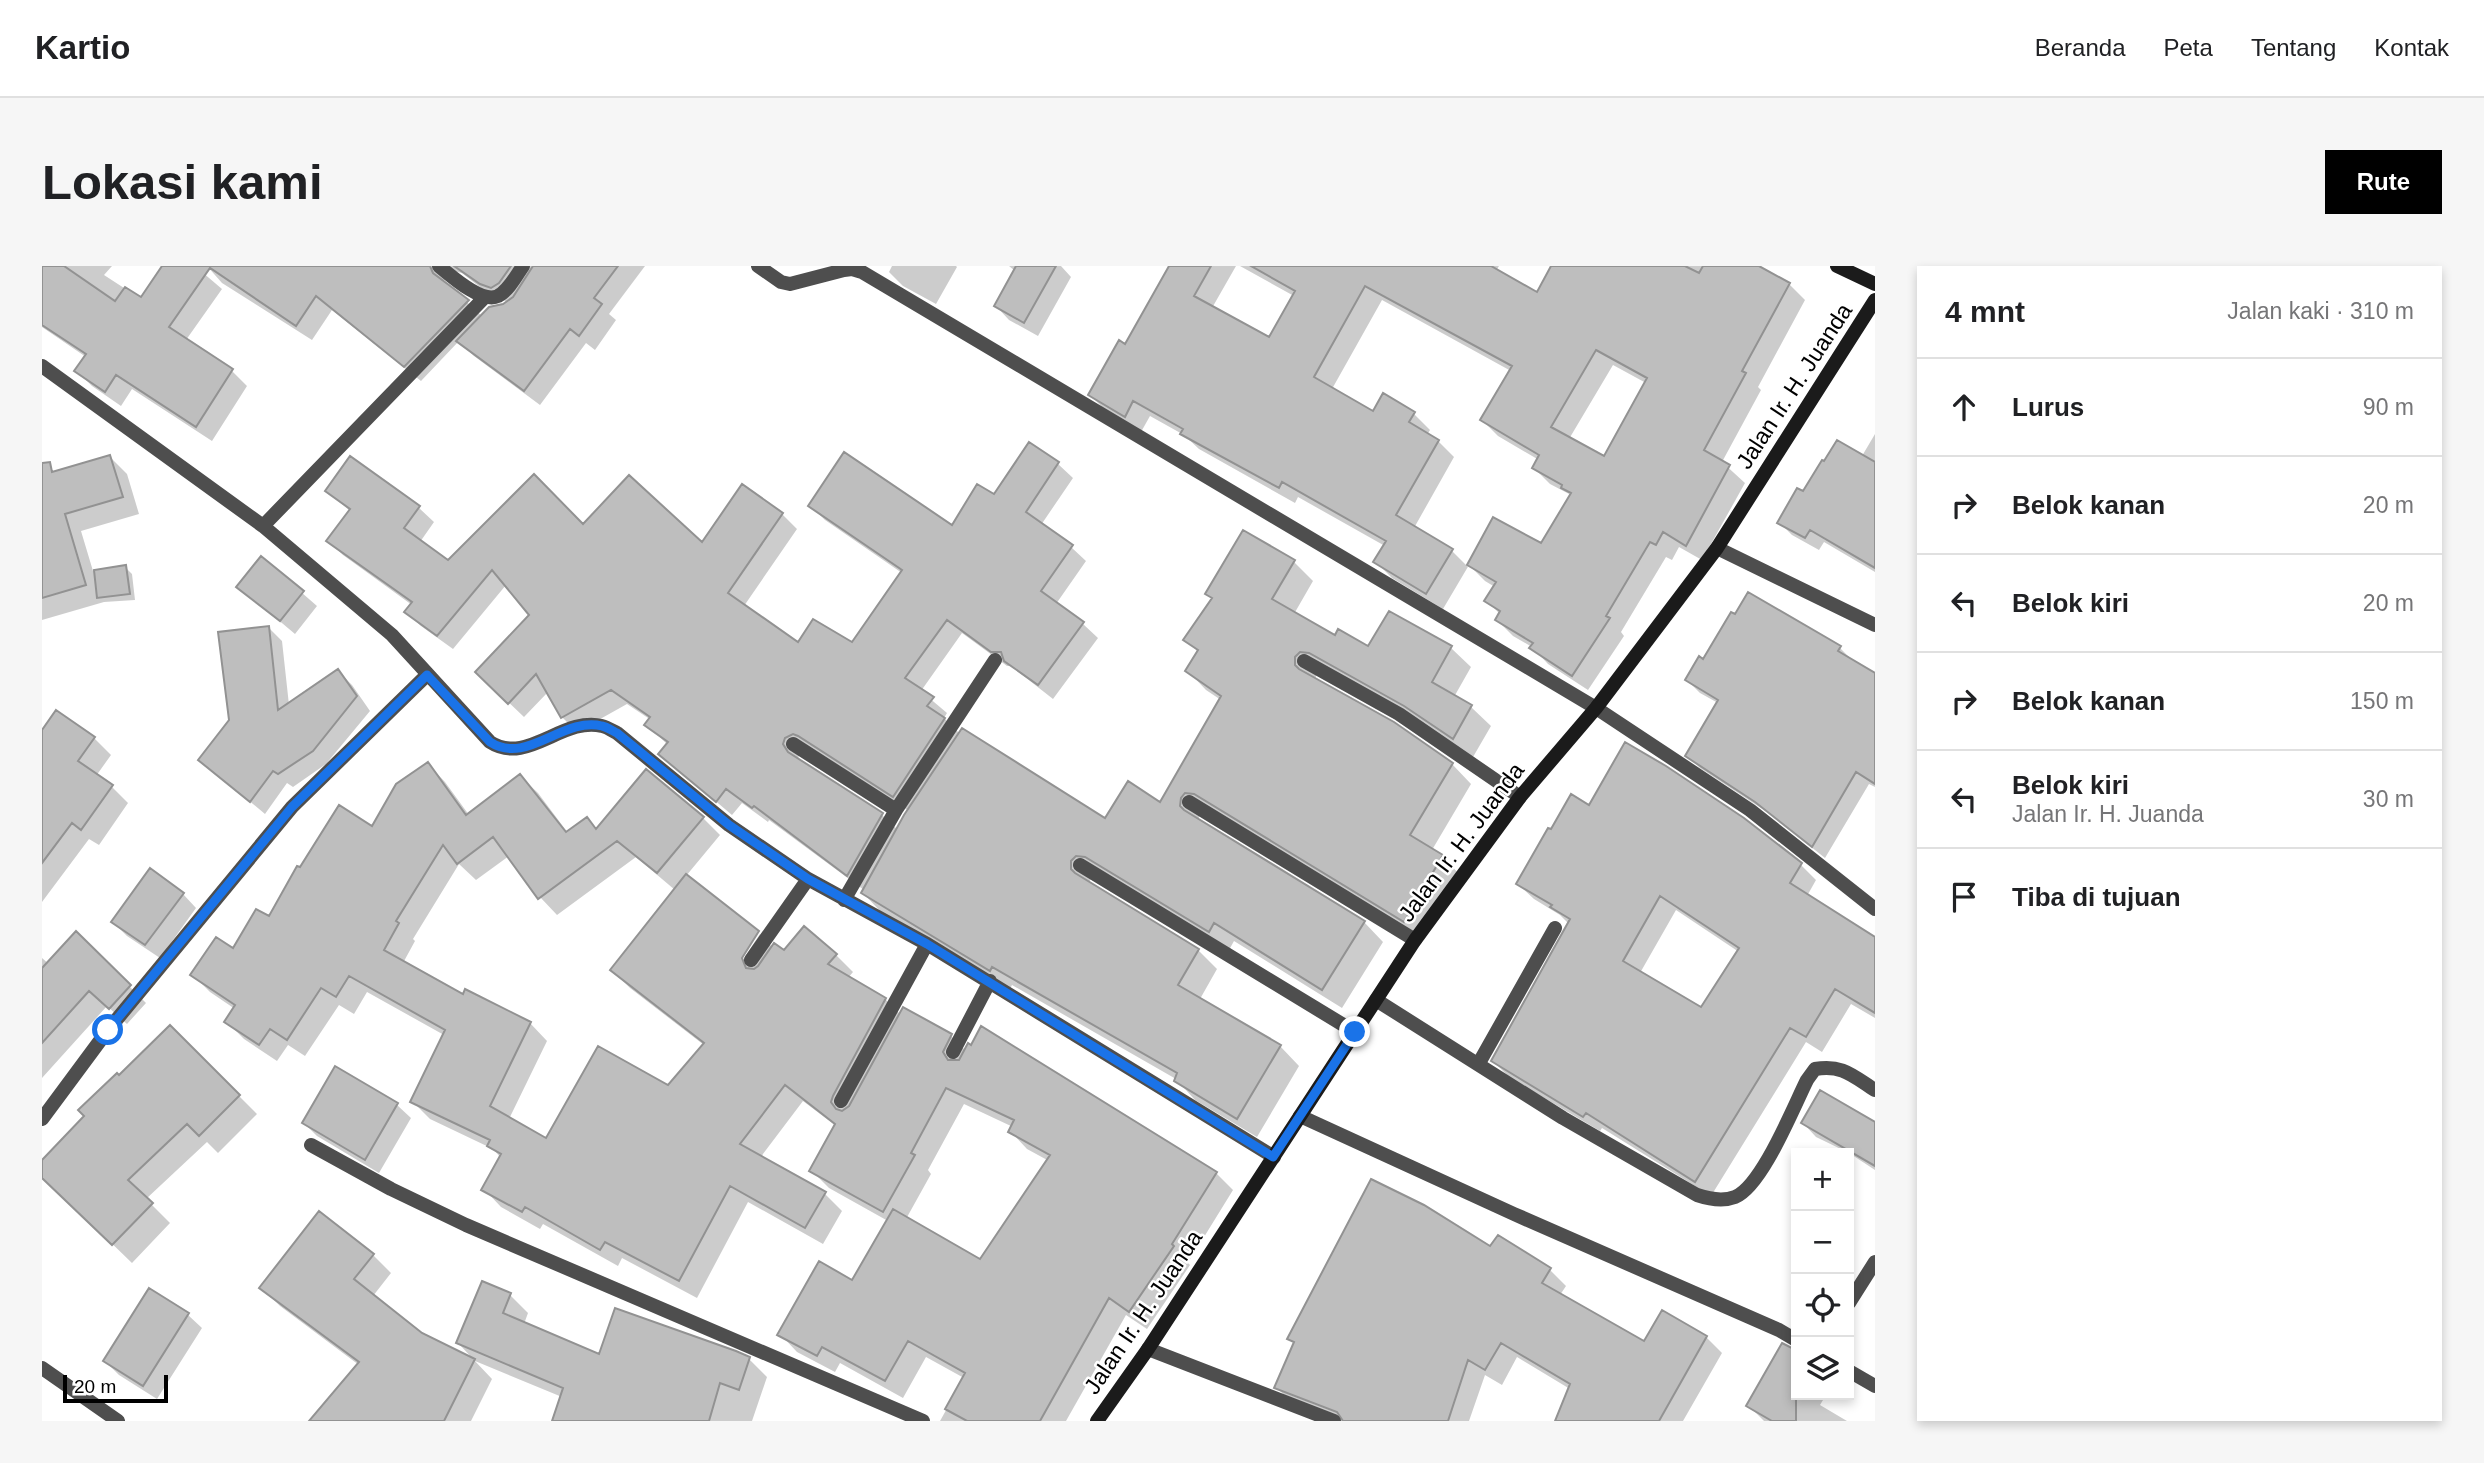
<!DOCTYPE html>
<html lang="id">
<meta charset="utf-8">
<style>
body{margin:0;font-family:Arial,sans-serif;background:#f6f6f6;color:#202124}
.controls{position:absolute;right:21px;bottom:21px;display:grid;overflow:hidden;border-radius:0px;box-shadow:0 4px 10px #0003}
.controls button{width:63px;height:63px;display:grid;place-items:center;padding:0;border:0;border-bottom:2px solid #e0e0e0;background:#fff;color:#202124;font:35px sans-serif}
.scale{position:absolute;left:21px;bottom:18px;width:105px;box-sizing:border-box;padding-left:7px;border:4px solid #000;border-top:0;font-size:19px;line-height:24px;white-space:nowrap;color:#000;-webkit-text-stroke:5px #fff;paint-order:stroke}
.stop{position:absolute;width:21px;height:21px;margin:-16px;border:5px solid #1a73e8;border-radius:50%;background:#fff}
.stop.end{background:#1a73e8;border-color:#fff;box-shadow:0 2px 7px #0008}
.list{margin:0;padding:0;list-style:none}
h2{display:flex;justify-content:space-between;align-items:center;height:91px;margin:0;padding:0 28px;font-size:30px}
h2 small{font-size:23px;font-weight:400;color:#757577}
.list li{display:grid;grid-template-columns:46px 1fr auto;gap:21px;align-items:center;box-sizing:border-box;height:98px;padding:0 28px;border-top:2px solid #e0e0e0}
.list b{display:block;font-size:26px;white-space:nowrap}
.list p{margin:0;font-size:23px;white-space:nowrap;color:#757577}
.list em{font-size:23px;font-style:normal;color:#757577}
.icon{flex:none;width:38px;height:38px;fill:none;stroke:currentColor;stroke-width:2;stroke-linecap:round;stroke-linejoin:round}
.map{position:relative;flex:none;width:1833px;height:1155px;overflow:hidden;border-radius:0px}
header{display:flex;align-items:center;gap:42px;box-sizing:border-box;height:98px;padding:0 35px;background:#fff;border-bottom:2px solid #e0e0e0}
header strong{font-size:33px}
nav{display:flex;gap:38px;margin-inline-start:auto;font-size:24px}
.intro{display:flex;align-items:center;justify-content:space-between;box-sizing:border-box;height:168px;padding:0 42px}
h1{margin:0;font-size:49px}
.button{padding:18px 32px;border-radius:0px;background:#000;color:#fff;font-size:24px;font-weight:700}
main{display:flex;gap:42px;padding:0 42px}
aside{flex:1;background:#fff;border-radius:0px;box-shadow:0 4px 10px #0003}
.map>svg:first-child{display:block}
.shadow{fill:#0003;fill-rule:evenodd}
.building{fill:#bebebe;stroke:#929292;stroke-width:2;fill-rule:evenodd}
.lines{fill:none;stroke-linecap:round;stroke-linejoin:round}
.street{stroke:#4e4e4e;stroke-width:14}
.secondary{stroke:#1b1b1b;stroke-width:14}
.route{stroke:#1a73e8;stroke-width:9}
.labels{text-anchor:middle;stroke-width:5;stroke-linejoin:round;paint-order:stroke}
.street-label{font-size:23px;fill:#000;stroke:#fff}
</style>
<header>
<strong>Kartio</strong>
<nav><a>Beranda</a><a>Peta</a><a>Tentang</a><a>Kontak</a></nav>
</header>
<div class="intro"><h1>Lokasi kami</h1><a class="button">Rute</a></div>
<main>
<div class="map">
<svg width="1833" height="1155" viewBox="0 0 1833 1155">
<rect width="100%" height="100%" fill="#fff"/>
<path class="shadow" d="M 0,0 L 70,0 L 62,9 L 99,33 L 122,0 L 153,0 L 180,23 L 144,74 L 190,105 L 205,120 L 170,175 L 90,123 L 79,140 L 50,120 L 35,105 L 44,91 L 0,61 Z
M 165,0 L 603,0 L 567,48 L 574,54 L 553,84 L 544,77 L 498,139 L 432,90 L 417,75 L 379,115 L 290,44 L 270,74 L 180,17 ZM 411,5 L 420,7 L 448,29 L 466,36 L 440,50 L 402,15 L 405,9 Z
M 850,0 L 914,0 L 915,1 L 894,38 L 861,20 L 847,6 Z
M 967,0 L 1019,0 L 1029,11 L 996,70 L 967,54 L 954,40 L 973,5 Z
M 1129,0 L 1194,0 L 1170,42 L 1227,73 L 1252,30 L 1198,0 L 1457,0 L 1454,5 L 1495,29 L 1510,0 L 1712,0 L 1747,18 L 1763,34 L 1716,121 L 1719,124 L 1680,196 L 1703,217 L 1660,294 L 1637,281 L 1630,294 L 1624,291 L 1579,366 L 1582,370 L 1546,424 L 1506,398 L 1490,381 L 1471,370 L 1455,354 L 1458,348 L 1445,335 L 1453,321 L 1443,315 L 1427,299 L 1401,343 L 1350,312 L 1334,296 L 1343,280 L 1256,231 L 1253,237 L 1157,183 L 1142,169 L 1108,150 L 1099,166 L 1064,145 L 1048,129 L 1083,80 ZM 1340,34 L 1469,105 L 1440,154 L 1456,170 L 1497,194 L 1492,202 L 1508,218 L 1529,229 L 1500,279 L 1452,253 L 1426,301 L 1410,285 L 1372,262 L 1412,191 L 1396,175 L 1385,169 L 1388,164 L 1372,148 L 1341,130 L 1331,147 L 1290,123 ZM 1571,99 L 1604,117 L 1563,193 L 1527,173 Z
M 1833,168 L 1833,306 L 1782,276 L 1777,284 L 1750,269 L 1737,256 L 1762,228 L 1820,190 Z
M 988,178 L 1016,198 L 1031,212 L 999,259 L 1029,281 L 1044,295 L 1014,338 L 1041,358 L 1056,372 L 1011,433 L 969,400 L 965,400 L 920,367 L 879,425 L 905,447 L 902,452 L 918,468 L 1063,554 L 1119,538 L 1179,434 L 1164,424 L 1145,404 L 1157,387 L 1144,373 L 1171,334 L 1165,328 L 1201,267 L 1252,296 L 1271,315 L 1252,348 L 1293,372 L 1327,382 L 1347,347 L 1409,382 L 1429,401 L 1412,431 L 1429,441 L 1449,460 L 1431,491 L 1277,405 L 1272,414 L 1410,498 L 1429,518 L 1390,584 L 1400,590 L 1419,610 L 1382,674 L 1163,546 L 1157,551 L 1157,556 L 1322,656 L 1341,676 L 1300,742 L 1192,675 L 1187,684 L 1054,609 L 1048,614 L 1048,619 L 1156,684 L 1175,703 L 1158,733 L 1238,780 L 1257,800 L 1215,871 L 1153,834 L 1134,813 L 970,719 L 968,723 L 840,647 L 821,627 L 822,624 L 727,554 L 726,556 L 700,537 L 690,549 L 618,488 L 626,479 L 605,459 L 609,454 L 585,438 L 535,466 L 520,451 L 506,426 L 482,451 L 435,406 L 490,350 L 464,319 L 411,383 L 379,360 L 364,346 L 370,339 L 301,289 L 287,275 L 308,245 L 285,225 L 309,192 L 377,242 L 392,256 L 378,276 L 406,296 L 541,260 L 660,278 L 700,221 L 740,248 L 755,263 L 702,340 L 757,379 L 810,378 L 860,307 L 783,254 L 768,239 L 910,262 L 952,231 ZM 773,484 L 867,545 L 856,564 L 840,549 L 756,495 L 757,488 Z
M 68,191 L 85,208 L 97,248 L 39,265 L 51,305 L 83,301 L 90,308 L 93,334 L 62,336 L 0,354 L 0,210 Z
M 220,292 L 275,340 L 253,368 L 197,321 Z
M 227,362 L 240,375 L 247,439 L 296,405 L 310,419 L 328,445 L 284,498 L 251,521 L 245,517 L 223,548 L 158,494 L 189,455 Z
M 1798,382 L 1810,394 L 1833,409 L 1833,521 L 1827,518 L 1783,592 L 1728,548 L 1658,502 L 1645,489 L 1676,437 L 1658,427 L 1645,414 L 1662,395 Z
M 15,446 L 52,472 L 69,489 L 54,510 L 70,521 L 86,537 L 57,579 L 47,573 L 0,636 L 0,467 Z
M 386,498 L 403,516 L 427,549 L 478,510 L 496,527 L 526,567 L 545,553 L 556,564 L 661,552 L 678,569 L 644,610 L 693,699 L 696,701 L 718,668 L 731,682 L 742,687 L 794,689 L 811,706 L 806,712 L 843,733 L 859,749 L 908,769 L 924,785 L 1174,907 L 1191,924 L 1146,997 L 1148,999 L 1105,1063 L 1084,1049 L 1024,1155 L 898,1155 L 922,1112 L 884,1091 L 861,1132 L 798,1097 L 793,1106 L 755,1086 L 738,1068 L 811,1016 L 846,955 L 787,922 L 769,904 L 794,860 L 761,835 L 718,892 L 783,928 L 800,945 L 781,978 L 706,936 L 655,1032 L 580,992 L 576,1000 L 501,958 L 498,963 L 459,941 L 442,923 L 459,892 L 451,883 L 388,853 L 370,835 L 402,769 L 325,726 L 312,748 L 297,739 L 263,790 L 246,779 L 235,795 L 202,773 L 184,755 L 193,743 L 168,726 L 151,709 L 191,685 L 227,653 L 259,604 L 331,562 ZM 467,590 L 498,631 L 515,649 L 594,591 L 633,624 L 570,704 L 588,722 L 662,779 L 627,821 L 505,875 L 467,853 L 505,775 L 488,757 L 421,730 L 361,697 L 373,675 L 371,673 L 417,598 L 434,614 ZM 922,838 L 971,861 L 968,865 L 985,883 L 1007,895 L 938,995 L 864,953 L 889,908 L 886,904 Z
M 1548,541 L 1759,599 L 1774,614 L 1765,630 L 1833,673 L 1833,752 L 1809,738 L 1780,786 L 1764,776 L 1669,930 L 1560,862 L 1558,865 L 1467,811 L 1451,795 L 1527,658 L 1518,649 L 1492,633 L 1476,618 ZM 1634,644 L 1697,686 L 1659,744 L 1598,707 Z
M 141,628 L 154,642 L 118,692 L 85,670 L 71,656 Z
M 34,667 L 104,737 L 85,758 L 65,740 L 0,812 L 0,692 L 7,698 Z
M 128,761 L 215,848 L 176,887 L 165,876 L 104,933 L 128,957 L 90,997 L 0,910 L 0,896 Z
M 294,803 L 355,839 L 369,852 L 337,907 L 275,870 L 262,857 Z
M 1761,857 L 1833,858 L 1833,904 L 1807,887 L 1774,871 Z
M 1449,983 L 1508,1004 L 1524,1020 L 1518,1029 L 1602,1078 L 1664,1071 L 1680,1087 L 1641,1155 L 1515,1155 L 1528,1123 L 1475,1091 L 1460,1119 L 1443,1109 L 1427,1155 L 1296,1155 L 1250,1137 L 1234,1121 L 1253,1079 L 1247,1073 Z
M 331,989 L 349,1007 L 331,1030 L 379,1068 L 432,1094 L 450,1113 L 429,1155 L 269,1155 L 317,1099 L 238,1040 L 220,1022 Z
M 468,1029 L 486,1047 L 482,1058 L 558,1090 L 707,1093 L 725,1111 L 710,1155 L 512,1155 L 520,1131 L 433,1095 L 416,1077 Z
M 146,1049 L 160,1062 L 115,1133 L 77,1109 L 63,1095 Z
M 1737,1086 L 1754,1096 L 1754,1129 L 1784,1129 L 1778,1139 L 1805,1155 L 1722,1155 L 1706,1139 Z"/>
<path class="building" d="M 0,0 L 22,0 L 73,35 L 83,21 L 99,31 L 120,0 L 388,0 L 391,7 L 427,34 L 362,101 L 274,30 L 254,60 L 168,2 L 127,61 L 191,103 L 154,161 L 74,109 L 63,126 L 32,105 L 44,88 L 0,59 Z
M 412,0 L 469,0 L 457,17 L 449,22 L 438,18 Z
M 491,0 L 576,0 L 552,32 L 560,38 L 537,70 L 528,63 L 482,125 L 414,75 L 447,41 L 461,38 L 471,31 Z
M 974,0 L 1014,0 L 982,57 L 952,40 Z
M 1127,0 L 1169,0 L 1152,30 L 1227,71 L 1253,25 L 1209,0 L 1449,0 L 1495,26 L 1509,0 L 1643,0 L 1657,7 L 1661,0 L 1717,0 L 1748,17 L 1700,105 L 1704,107 L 1662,184 L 1688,199 L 1644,280 L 1621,266 L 1614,279 L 1608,276 L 1564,350 L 1568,352 L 1530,410 L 1487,382 L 1491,377 L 1453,354 L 1458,345 L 1442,335 L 1454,316 L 1425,299 L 1451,251 L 1499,277 L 1529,227 L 1519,222 L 1520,219 L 1490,202 L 1497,189 L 1438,154 L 1470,100 L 1323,20 L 1272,111 L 1331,145 L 1341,127 L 1373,146 L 1367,156 L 1397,174 L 1354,249 L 1411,283 L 1384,328 L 1331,296 L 1344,275 L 1240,216 L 1237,222 L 1138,168 L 1141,163 L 1091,135 L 1083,151 L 1046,129 L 1077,74 L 1083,78 ZM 1554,84 L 1605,112 L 1562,190 L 1509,161 Z
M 1795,174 L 1833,196 L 1833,302 L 1768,264 L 1763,272 L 1735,257 L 1755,222 L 1761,225 L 1780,194 L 1782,195 Z
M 987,176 L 1017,196 L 984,246 L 1031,279 L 999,325 L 1042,356 L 996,419 L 962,395 L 959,386 L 949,386 L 905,354 L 863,412 L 892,431 L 885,440 L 903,452 L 851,531 L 756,470 L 751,468 L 743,472 L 741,478 L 746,486 L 841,547 L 805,610 L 712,540 L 710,542 L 684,523 L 674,536 L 616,488 L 626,476 L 602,459 L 608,451 L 569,424 L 519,452 L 494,408 L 466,438 L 433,406 L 487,349 L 450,304 L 395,370 L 362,346 L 370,336 L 284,275 L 308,243 L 283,225 L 308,190 L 378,240 L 362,262 L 406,294 L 492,208 L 541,258 L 587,209 L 660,276 L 700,218 L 741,247 L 686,327 L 756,376 L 771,353 L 810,376 L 860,304 L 766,240 L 802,186 L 910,259 L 935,218 L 952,228 Z
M 68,189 L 81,231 L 23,248 L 44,319 L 0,332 L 0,197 L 8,196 L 10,206 Z
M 1201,264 L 1253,294 L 1230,333 L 1293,369 L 1296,363 L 1326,380 L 1347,345 L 1410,380 L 1390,416 L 1430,439 L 1411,473 L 1362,440 L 1267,387 L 1258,386 L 1253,391 L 1253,399 L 1257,403 L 1352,456 L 1411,497 L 1368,569 L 1401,589 L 1362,656 L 1152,528 L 1143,527 L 1139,532 L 1138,540 L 1142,544 L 1323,655 L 1280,724 L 1172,657 L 1167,666 L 1043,591 L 1034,590 L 1029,595 L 1029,603 L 1033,607 L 1157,683 L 1136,719 L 1239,779 L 1195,853 L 1132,815 L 1135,807 L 950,701 L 948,705 L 819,627 L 862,549 L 920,462 L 1063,552 L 1086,515 L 1118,536 L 1179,430 L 1143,405 L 1156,384 L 1141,374 L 1170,332 L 1163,328 Z
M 219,290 L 262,325 L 238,355 L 194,321 Z
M 84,299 L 88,328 L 55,332 L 52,304 Z
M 1706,326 L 1799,380 L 1796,385 L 1833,407 L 1833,518 L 1814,506 L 1770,581 L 1713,536 L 1643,490 L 1676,434 L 1643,414 L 1657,390 L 1661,393 L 1689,346 L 1693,348 Z
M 227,360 L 236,444 L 296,403 L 315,430 L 271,485 L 236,508 L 231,505 L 208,536 L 156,494 L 187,454 L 176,366 Z
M 14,444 L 53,471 L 36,495 L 71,519 L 39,564 L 30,557 L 0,597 L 0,464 Z
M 1583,476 L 1624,500 L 1702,552 L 1760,597 L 1748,617 L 1833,671 L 1833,747 L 1793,723 L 1764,771 L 1748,762 L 1653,916 L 1544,847 L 1541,851 L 1449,795 L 1528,653 L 1508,641 L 1510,639 L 1474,618 L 1506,562 L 1509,563 L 1529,528 L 1547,539 ZM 1618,630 L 1697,682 L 1659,741 L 1581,695 Z
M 386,496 L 424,549 L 478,508 L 524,566 L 545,551 L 554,563 L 604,503 L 662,551 L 615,607 L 575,575 L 496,633 L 451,571 L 415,598 L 401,579 L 354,655 L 357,657 L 342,684 L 421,728 L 423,723 L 489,756 L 448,840 L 504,872 L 556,780 L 626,819 L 662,777 L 568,704 L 644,608 L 717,665 L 700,692 L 704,702 L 712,703 L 716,700 L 732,677 L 742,684 L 762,660 L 795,688 L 786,698 L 844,732 L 791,830 L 789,836 L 794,843 L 800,845 L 807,840 L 861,741 L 910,768 L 901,786 L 906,794 L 917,794 L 926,777 L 929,779 L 939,760 L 1175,906 L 1130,978 L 1132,980 L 1087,1046 L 1067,1032 L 998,1155 L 925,1155 L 903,1143 L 923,1107 L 866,1075 L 843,1115 L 780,1081 L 775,1090 L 735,1069 L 777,995 L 810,1014 L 851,943 L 938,993 L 1008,889 L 966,866 L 972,854 L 904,822 L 869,887 L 873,889 L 841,946 L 767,905 L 793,858 L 743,819 L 698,878 L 784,926 L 763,962 L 688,920 L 637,1015 L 563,976 L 558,984 L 483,941 L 480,946 L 439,924 L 459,888 L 445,880 L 448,874 L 368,836 L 403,764 L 307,710 L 294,731 L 279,722 L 245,774 L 228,763 L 217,779 L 182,756 L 193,739 L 148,709 L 174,671 L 191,682 L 214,643 L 227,650 L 255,600 L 258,601 L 297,539 L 330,560 L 354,518 Z
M 108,602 L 142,627 L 103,679 L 69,656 Z
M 34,665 L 89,719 L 67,743 L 47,725 L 0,777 L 0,702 Z
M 128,759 L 198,829 L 157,870 L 145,858 L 86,914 L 111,937 L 70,979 L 0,912 L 0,894 L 42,850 L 36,844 L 75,807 L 77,809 Z
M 293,800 L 356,837 L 323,894 L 260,857 Z
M 1778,824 L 1833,856 L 1833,900 L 1759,857 Z
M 1329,913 L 1382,939 L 1448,980 L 1456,969 L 1509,1002 L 1500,1017 L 1602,1075 L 1620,1044 L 1665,1070 L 1617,1155 L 1513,1155 L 1528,1118 L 1459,1077 L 1443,1104 L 1426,1094 L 1406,1155 L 1301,1155 L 1295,1146 L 1232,1122 L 1252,1076 L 1245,1073 Z
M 277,945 L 332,988 L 312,1013 L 380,1067 L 433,1093 L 402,1155 L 267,1155 L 317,1096 L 217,1022 Z
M 440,1015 L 469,1027 L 461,1047 L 557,1088 L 573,1042 L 694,1085 L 708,1091 L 697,1124 L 678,1117 L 667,1155 L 510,1155 L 521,1122 L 414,1077 Z
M 107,1022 L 147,1047 L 101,1120 L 61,1095 Z
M 1740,1077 L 1754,1084 L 1754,1155 L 1730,1155 L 1704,1140 Z"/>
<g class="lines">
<path class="street" d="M 397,0 C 409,10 440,38 456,30 C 467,24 474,10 481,0
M 716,0 L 739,16 L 748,18 L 802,4 L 810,3 L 820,6 L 1554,442 L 1708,544 L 1833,643
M 0,100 L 221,260 L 350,369 L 448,476 C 485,500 521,450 560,460 C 565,461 571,465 575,467 L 687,559 L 766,613 L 885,678 L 1232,891
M 221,260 L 443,31
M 1675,282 L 1833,359
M 1262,395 L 1357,448 L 1478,531
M 751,478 L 854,544 L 802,634
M 1147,536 L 1373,674
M 854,544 L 953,394
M 1038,599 L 1313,766
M 709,694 L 766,613
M 1334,734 L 1521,852 L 1655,929 C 1667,933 1680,936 1693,931 C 1720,920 1751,842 1765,814 L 1773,803 C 1800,798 1811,810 1833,824
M 911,786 L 948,715
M 1437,797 L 1513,662
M 799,835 L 885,678
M 1258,850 L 1472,948 L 1737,1064 L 1754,1074
M 0,853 L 66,764 L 250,541 L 385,409
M 269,879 L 349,923 L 424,959 L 881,1155
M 1807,1037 L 1833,996
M 1106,1083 L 1292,1155
M 0,1102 L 76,1155
M 1807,1105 L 1833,1120"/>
<path class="secondary" d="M 1795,0 L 1833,18
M 1055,1155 L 1106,1083 L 1373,674 L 1478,531 L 1554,442 L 1675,282 L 1833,34"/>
</g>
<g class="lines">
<path class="route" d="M 66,764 L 250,541 L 385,409 L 448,476 C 485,500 521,450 560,460 C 565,461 571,465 575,467 L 687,559 L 766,613 L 885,678 L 1231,891 L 1313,766"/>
</g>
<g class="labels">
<g class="street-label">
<text transform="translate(1752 120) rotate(-57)" y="8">Jalan Ir. H. Juanda</text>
<text transform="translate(1419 576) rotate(-53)" y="8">Jalan Ir. H. Juanda</text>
<text transform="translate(1101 1046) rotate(-56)" y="8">Jalan Ir. H. Juanda</text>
</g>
</g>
</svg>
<div class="controls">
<button>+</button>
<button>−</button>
<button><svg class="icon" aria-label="locate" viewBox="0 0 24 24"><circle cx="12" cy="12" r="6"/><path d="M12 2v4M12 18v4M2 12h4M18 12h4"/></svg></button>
<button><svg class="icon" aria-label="layers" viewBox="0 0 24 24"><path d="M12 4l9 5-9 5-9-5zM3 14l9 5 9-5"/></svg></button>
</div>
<div class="scale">20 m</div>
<div class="stop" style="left:66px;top:764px"></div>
<div class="stop end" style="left:1313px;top:766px"></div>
</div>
<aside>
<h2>4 mnt<small>Jalan kaki · 310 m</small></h2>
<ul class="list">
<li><svg class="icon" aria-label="ahead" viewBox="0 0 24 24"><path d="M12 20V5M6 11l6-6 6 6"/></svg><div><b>Lurus</b></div><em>90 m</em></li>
<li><svg class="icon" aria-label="right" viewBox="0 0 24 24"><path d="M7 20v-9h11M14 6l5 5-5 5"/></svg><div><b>Belok kanan</b></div><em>20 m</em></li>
<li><svg class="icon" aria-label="left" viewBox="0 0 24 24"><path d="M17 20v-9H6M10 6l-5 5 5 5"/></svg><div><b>Belok kiri</b></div><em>20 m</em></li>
<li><svg class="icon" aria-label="right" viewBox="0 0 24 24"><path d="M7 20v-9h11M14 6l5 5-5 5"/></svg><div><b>Belok kanan</b></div><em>150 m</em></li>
<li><svg class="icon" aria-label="left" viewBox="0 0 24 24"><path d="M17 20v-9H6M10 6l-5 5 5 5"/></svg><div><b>Belok kiri</b><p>Jalan Ir. H. Juanda</p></div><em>30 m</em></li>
<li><svg class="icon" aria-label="arrive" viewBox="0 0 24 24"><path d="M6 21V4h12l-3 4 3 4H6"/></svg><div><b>Tiba di tujuan</b></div></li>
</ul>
</aside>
</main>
